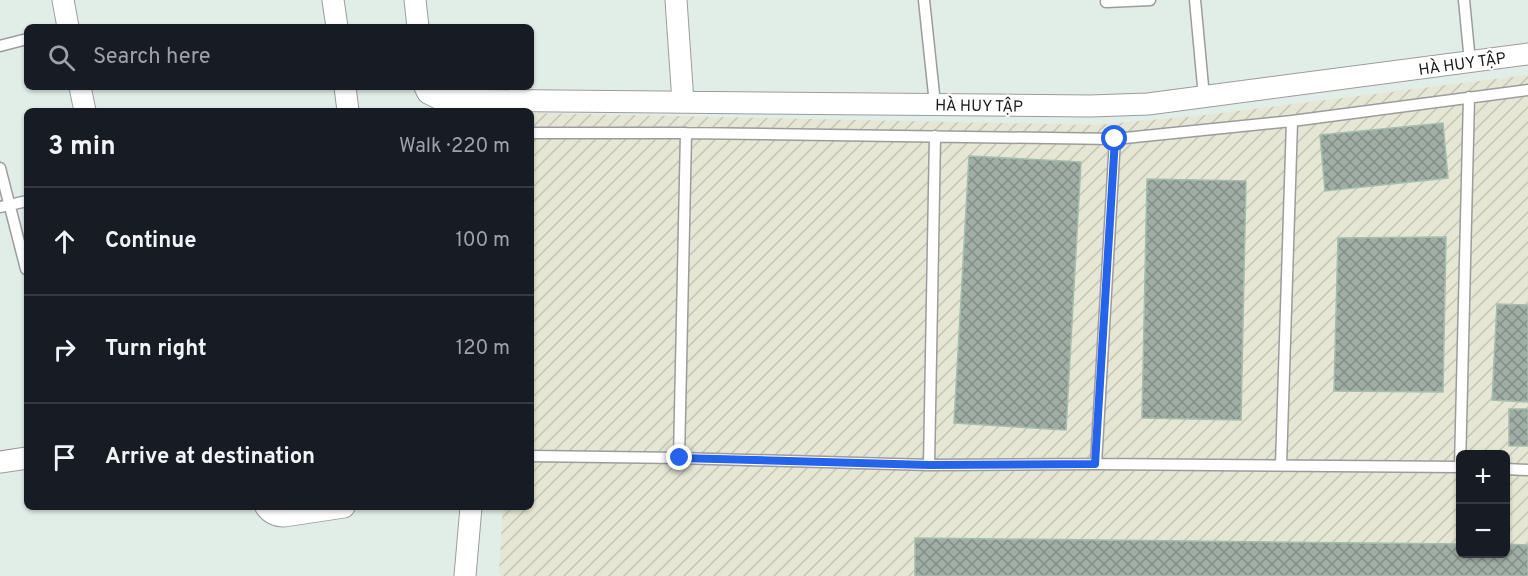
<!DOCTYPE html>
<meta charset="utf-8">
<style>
body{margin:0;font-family:Overpass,sans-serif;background:#242831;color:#f1f3f6}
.controls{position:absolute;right:18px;bottom:18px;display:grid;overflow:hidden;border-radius:9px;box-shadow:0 2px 4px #0004}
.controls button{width:54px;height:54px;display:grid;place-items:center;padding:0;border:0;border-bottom:2px solid #363941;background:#171b24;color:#f1f3f6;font:30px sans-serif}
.stop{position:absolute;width:18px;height:18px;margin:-14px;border:4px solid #2563eb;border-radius:50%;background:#fff}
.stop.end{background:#2563eb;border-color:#fff;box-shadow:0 2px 6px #0008}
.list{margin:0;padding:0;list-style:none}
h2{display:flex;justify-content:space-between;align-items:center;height:78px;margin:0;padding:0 24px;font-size:26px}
h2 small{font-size:20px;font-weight:400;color:#9ea1a6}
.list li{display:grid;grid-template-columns:39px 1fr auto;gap:18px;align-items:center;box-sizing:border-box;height:108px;padding:0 24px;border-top:2px solid #363941}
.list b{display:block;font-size:22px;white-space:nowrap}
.list em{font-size:20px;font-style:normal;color:#9ea1a6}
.icon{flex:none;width:33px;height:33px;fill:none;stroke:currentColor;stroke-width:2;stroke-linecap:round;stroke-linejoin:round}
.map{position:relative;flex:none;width:1528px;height:576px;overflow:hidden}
.search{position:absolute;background:#171b24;box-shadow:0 2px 4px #0004;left:24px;top:24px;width:510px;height:66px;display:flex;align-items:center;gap:15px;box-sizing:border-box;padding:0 21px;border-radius:9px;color:#9ea1a6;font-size:22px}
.panel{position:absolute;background:#171b24;box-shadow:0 2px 4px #0004;left:24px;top:108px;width:510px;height:402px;border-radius:9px}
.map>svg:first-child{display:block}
.industrial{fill:url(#industrial-furrows);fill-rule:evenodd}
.building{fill:url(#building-cross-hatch);stroke:#a4beac;stroke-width:1.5}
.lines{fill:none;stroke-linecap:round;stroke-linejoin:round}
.lane-casing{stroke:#9c9c9c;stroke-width:13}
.street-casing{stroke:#9c9c9c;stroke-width:23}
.lane{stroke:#fff;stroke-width:10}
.street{stroke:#fff;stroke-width:21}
.route{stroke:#2563eb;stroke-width:8}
.labels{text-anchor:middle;stroke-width:4.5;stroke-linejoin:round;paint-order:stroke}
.street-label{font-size:16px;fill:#1b1b1b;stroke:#fff}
</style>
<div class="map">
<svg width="1528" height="576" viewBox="0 0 1528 576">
<defs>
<pattern id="industrial-furrows" width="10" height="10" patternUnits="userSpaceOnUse" patternTransform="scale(1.5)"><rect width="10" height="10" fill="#e5e6d3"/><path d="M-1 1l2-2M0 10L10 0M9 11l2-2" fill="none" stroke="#c4c5b5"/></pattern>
<pattern id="building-cross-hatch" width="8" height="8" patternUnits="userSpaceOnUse" patternTransform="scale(1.5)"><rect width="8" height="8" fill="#a0aea5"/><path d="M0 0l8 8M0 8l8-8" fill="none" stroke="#828d86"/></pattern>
</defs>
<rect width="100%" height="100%" fill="#e1ede7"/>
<path class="industrial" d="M 1528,75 L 1528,576 L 501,576 L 499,573 L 503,507 L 531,507 L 531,113 L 1094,125 L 1197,116 ZM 1460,454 L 1506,454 L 1506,554 L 1460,554 Z"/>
<path class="building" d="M 1443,123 L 1448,178 L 1325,191 L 1320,135 Z
M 969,156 L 1081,162 L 1066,430 L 954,423 Z
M 1147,179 L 1246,181 L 1241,420 L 1142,418 Z
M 1446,237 L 1443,392 L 1334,391 L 1338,238 Z
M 1497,304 L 1528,305 L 1528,402 L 1492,400 Z
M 1509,409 L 1528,409 L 1528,446 L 1509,446 Z
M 915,538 L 1460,544 L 1460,554 L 1506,554 L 1506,544 L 1528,545 L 1528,576 L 915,576 Z"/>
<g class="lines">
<g class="lane-casing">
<path id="lane" d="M 924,0 L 935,104
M 1195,0 L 1204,97
M 1464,0 L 1470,62
M 1106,2 L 1150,0
M 0,46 L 27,39
M 531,133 L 686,133 L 1115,139 L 1292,121 L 1528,90
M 0,168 L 26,269
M 0,207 L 27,201
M 531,456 L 679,458 L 929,465 L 1096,464 L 1460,467
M 679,458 L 686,133
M 1096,464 L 1115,139
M 929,465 L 935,136
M 1281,465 L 1292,121
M 1460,467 L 1469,97
M 1506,469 L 1528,470"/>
</g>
<g class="street-casing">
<path id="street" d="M 63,0 L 68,27
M 333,0 L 337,27
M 415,0 L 418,27
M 676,0 L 683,102
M 80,87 L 85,111
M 345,87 L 348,111
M 425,87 L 428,93 L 442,100 L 1090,106 L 1148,104 L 1528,54
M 0,462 L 27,458
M 266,507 C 271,514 276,516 284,516 L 344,507
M 465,576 L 471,507"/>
</g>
<use href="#lane" class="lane"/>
<use href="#street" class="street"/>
</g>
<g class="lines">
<path class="route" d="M 680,458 L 929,465 L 1095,464 L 1115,139"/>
</g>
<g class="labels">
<g class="street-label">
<text transform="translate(1462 63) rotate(-8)" y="6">HÀ HUY TẬP</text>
<text transform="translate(979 105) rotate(1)" y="6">HÀ HUY TẬP</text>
</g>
</g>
</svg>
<div class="controls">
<button>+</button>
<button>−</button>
</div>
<div class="stop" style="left:1115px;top:139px"></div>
<div class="stop end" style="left:680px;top:458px"></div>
<div class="search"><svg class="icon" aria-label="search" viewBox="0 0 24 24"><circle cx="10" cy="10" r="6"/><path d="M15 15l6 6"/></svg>Search here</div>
<section class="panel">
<h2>3 min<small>Walk · 220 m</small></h2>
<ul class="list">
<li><svg class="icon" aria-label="ahead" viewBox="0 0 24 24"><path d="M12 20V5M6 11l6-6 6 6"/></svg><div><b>Continue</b></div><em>100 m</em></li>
<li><svg class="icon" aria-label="right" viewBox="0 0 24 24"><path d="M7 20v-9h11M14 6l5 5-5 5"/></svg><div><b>Turn right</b></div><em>120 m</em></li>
<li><svg class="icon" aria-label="arrive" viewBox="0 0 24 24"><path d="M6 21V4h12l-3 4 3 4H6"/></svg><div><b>Arrive at destination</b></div></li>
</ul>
</section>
</div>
